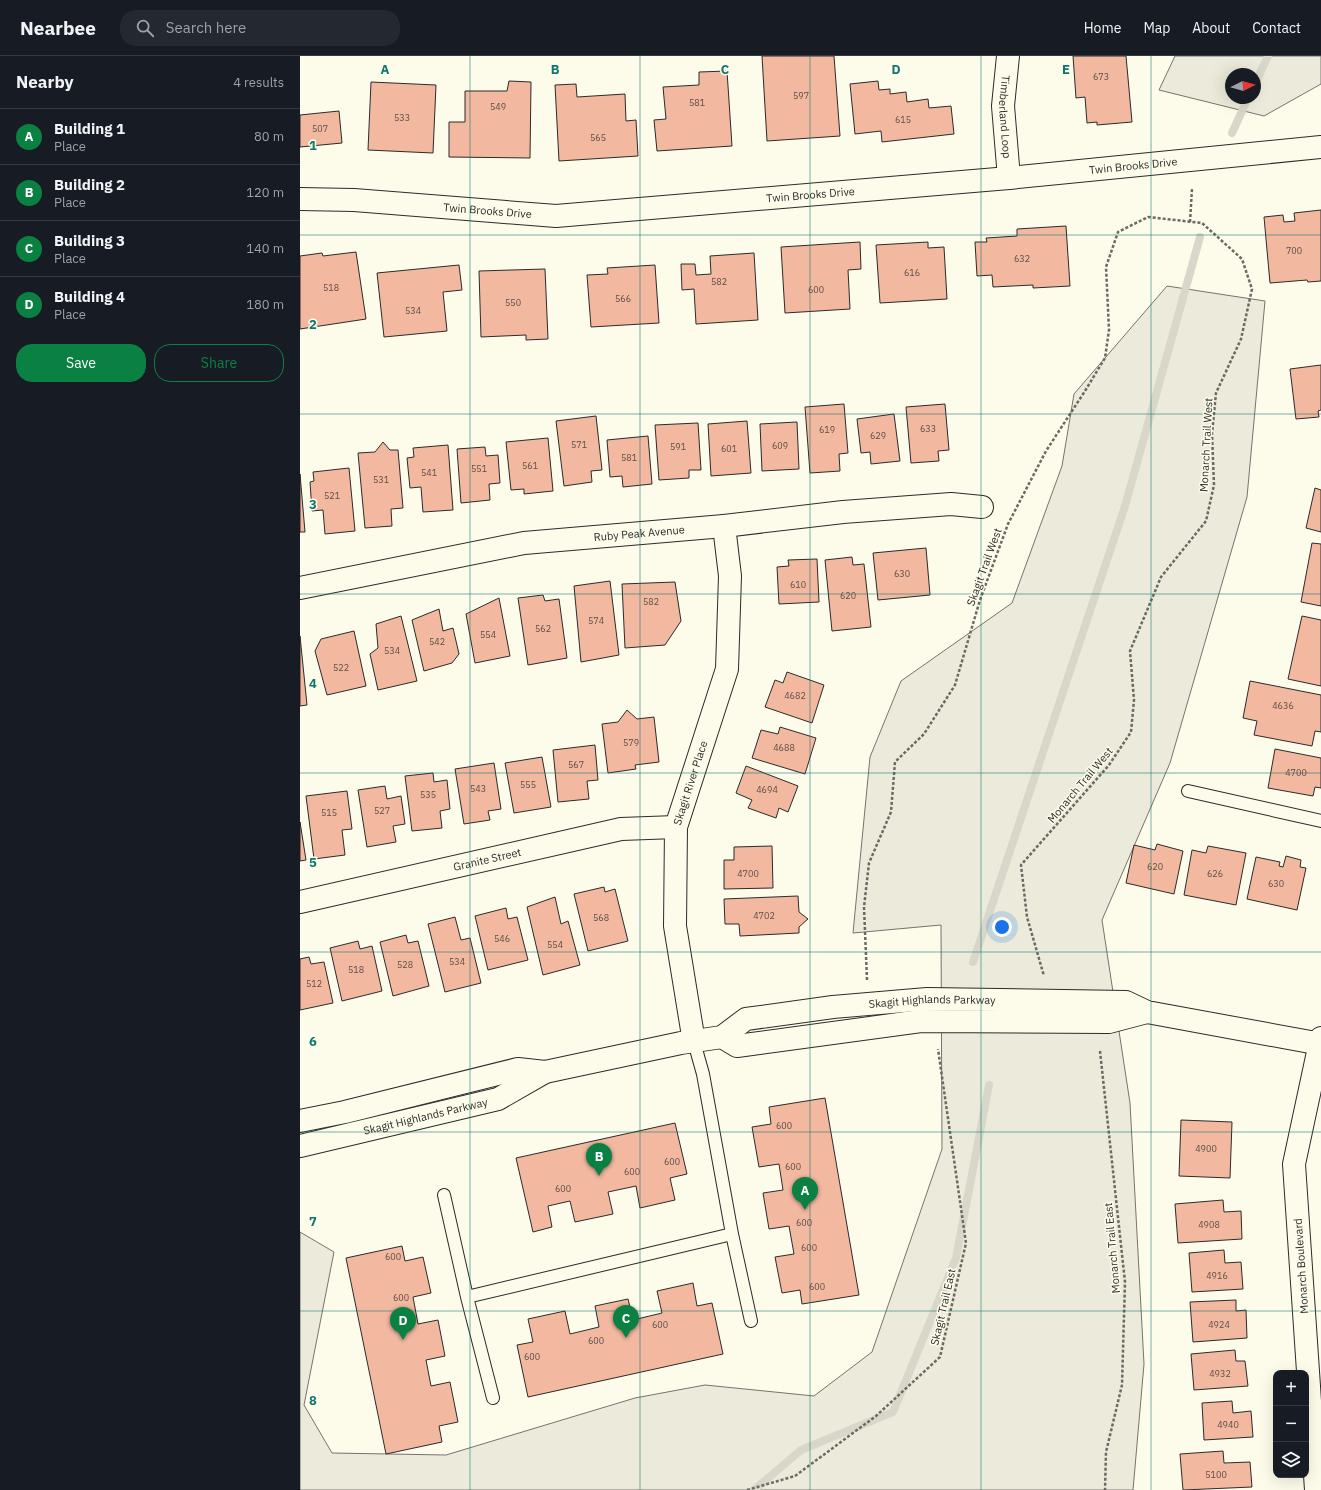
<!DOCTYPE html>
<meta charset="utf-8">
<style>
body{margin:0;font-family:"IBM Plex Sans",sans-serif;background:#242831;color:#f1f3f6}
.controls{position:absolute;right:12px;bottom:12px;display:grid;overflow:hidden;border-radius:8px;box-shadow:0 4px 16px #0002}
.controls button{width:36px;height:36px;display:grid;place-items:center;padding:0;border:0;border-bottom:1px solid #363941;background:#171b24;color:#f1f3f6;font:20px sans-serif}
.compass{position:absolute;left:925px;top:12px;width:36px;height:36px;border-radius:50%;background:#171b24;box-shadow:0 4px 16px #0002;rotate:85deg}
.you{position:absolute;left:702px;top:871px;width:14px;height:14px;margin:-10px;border:3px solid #fff;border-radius:50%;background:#1a73e8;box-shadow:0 0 0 6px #1a73e833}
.badge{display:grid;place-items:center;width:26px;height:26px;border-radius:50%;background:#0b8043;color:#fff;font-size:13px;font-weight:700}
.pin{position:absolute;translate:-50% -33px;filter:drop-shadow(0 1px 2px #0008)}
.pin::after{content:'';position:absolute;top:21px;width:14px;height:12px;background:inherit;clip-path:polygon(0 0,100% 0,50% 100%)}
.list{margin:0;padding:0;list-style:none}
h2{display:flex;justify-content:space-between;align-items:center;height:52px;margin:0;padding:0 16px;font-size:17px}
h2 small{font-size:13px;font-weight:400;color:#9ea1a6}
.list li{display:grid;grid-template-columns:26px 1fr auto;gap:12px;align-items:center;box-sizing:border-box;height:56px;padding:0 16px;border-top:1px solid #363941}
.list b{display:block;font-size:15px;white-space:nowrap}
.list p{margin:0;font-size:13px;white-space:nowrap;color:#9ea1a6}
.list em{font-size:13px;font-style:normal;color:#9ea1a6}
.actions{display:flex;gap:8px;padding:12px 16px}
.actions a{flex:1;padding:9px 0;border:1px solid #0b8043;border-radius:16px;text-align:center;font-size:14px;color:#0b8043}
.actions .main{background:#0b8043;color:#fff}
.icon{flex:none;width:22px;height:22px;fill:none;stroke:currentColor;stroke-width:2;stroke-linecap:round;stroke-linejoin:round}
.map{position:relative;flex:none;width:1021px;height:1434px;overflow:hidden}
header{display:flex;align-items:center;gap:24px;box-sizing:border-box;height:56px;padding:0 20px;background:#171b24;border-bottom:1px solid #363941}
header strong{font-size:19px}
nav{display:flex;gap:22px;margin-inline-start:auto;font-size:14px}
.search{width:280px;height:36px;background:#242831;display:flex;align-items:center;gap:10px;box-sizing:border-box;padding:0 14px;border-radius:16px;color:#9ea1a6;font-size:15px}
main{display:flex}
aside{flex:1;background:#171b24}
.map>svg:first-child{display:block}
.green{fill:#ecebdb;stroke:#74746e;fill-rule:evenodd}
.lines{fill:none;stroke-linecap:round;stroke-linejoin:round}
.stream{stroke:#d8d7c9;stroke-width:8}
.building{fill:#f2b8a0;stroke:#2b2b2b}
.lane-casing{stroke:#2b2b2b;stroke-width:14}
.street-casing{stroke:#2b2b2b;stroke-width:24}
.secondary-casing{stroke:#2b2b2b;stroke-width:24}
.path{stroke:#6a6964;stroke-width:2.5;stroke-dasharray:3 2;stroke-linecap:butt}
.lane{stroke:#fdfbea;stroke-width:12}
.street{stroke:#fdfbea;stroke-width:22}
.secondary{stroke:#fdfbea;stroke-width:22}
.grid{fill:none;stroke:#0f766e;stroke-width:1;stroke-opacity:0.55}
.labels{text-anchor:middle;stroke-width:3;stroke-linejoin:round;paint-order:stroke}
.number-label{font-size:9px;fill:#5d4e48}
.street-label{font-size:11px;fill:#2b2b2b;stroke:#fdfbea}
.grid-label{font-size:13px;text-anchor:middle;font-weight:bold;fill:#0f766e;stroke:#fdfbea;stroke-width:3;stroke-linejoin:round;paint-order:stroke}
</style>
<header>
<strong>Nearbee</strong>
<div class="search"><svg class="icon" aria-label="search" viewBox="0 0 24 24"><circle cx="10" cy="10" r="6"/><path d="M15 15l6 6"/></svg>Search here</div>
<nav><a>Home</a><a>Map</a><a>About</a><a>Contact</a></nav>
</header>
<main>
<aside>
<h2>Nearby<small>4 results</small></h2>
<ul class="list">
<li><span class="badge">A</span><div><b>Building 1</b><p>Place</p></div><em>80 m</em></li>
<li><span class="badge">B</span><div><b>Building 2</b><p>Place</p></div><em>120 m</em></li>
<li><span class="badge">C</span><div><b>Building 3</b><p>Place</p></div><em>140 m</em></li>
<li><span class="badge">D</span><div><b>Building 4</b><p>Place</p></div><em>180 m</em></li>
</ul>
<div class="actions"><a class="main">Save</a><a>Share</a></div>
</aside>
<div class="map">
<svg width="1021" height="1434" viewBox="0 0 1021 1434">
<rect width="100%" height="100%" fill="#fdfbea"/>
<path class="green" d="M 875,0 L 1021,0 L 1021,28 L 964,60 L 859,34 ZM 931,18 L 955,18 L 955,42 L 931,42 Z
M 867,230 L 965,245 L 947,441 L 870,707 L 802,864 L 830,1047 L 844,1308 L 833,1434 L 0,1434 L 0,1176 L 34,1196 L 4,1349 L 32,1397 L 146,1399 L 335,1342 L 405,1329 L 514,1340 L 572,1296 L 642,1093 L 641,869 L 553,877 L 570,701 L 601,625 L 712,547 L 762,410 L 774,338 Z"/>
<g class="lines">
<path class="stream" d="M 955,28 L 968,0
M 932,77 L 948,42
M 673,906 L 825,450 L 900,181
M 454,1434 L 501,1394 L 593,1356 L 656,1202 L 689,1029"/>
</g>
<path class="building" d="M 462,0 L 534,0 L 540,80 L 467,85 Z
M 773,0 L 826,0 L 832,66 L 797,69 L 797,66 L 787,67 L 785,41 L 776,42 Z
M 427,15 L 432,90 L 357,95 L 354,64 L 366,63 L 363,31 L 399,29 L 399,16 Z
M 209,25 L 231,26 L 230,102 L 149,101 L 149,66 L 165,66 L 165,35 L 207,35 Z
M 578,25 L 579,34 L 590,33 L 590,38 L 606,36 L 607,46 L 628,43 L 629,52 L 651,50 L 654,78 L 582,86 L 581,75 L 555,78 L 550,28 Z
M 71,26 L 136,29 L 133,97 L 68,94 Z
M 276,28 L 277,41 L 325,38 L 326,65 L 336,64 L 338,100 L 259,105 L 255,29 Z
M 39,55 L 42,87 L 0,91 L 0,59 Z
M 1021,154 L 1021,225 L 1008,226 L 1007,224 L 970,227 L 964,161 L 983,159 L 984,166 L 995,165 L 994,157 Z
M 766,170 L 770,230 L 733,232 L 733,229 L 693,231 L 692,219 L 677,220 L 675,186 L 687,186 L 686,182 L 717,180 L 717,173 Z
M 560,186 L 561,213 L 548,214 L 550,253 L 485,257 L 481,191 Z
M 628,186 L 628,192 L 644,191 L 647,243 L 580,247 L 576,189 Z
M 56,196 L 66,263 L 0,273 L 0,200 L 22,197 L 23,200 Z
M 454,197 L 458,264 L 396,268 L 394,233 L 382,234 L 381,208 L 395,208 L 396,219 L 411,218 L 410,200 Z
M 159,209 L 162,234 L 143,236 L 147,275 L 84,281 L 77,217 Z
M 355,209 L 359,267 L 291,271 L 287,219 L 308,218 L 307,212 Z
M 245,213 L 248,283 L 226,284 L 226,279 L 181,281 L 179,215 Z
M 1021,309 L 1021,354 L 1018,355 L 1019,361 L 996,363 L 990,313 Z
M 544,348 L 548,397 L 539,398 L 540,415 L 510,417 L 505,351 Z
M 645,348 L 649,394 L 638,395 L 639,405 L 611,407 L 606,351 Z
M 594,358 L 600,405 L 571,408 L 570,396 L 561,397 L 557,363 Z
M 296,360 L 302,414 L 291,415 L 292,426 L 264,430 L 256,365 Z
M 447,365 L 451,417 L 411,420 L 408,368 Z
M 497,366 L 499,413 L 462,415 L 460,368 Z
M 398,367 L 401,414 L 389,414 L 389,422 L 359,424 L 355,369 Z
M 348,380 L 352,428 L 323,431 L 322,420 L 310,421 L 307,384 Z
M 248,382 L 253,435 L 224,438 L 224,433 L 211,434 L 206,386 Z
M 83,386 L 90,394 L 98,394 L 103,452 L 91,453 L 92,470 L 65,472 L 58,397 L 75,396 Z
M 148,389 L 153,454 L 123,456 L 121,431 L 110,432 L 107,402 L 114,401 L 113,392 Z
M 185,391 L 186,400 L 198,399 L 200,427 L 189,428 L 190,444 L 161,447 L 157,393 Z
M 49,412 L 55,475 L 25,478 L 23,454 L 12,455 L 10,426 L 14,425 L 13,416 Z
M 0,418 L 5,476 L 0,476 Z
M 1015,432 L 1021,434 L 1021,476 L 1006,472 Z
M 1012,487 L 1021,488 L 1021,550 L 1001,546 Z
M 626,492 L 630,539 L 578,544 L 573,497 Z
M 552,501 L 553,509 L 564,508 L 571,571 L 532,575 L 525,504 Z
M 517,503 L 519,546 L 479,548 L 477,511 L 489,510 L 488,504 Z
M 310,525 L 319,599 L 281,606 L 274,530 Z
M 375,526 L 381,565 L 365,589 L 325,592 L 322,528 Z
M 243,539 L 245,545 L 259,543 L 267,602 L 228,609 L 218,542 Z
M 199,542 L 210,600 L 175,607 L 166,558 Z
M 139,553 L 143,575 L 153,572 L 159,598 L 152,607 L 124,615 L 112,564 Z
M 101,560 L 117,625 L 78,634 L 70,598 L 78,592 L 76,568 Z
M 1002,560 L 1021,564 L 1021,630 L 988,623 Z
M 54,575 L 66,630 L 27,639 L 15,595 L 21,583 Z
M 0,580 L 7,649 L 0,650 Z
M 487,616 L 524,629 L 512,667 L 465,651 L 475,624 L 483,627 Z
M 950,625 L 1021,639 L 1021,676 L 1015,675 L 1012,690 L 954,679 L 957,665 L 943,662 Z
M 327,654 L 337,663 L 354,661 L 359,706 L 335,709 L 336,713 L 308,717 L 302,668 L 318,666 Z
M 480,671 L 516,682 L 505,718 L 452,702 L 461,674 L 478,678 Z
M 295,689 L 298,724 L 287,725 L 289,743 L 258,746 L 253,694 Z
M 975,693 L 1021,702 L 1021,732 L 1015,731 L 1013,740 L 968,732 Z
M 242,701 L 251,751 L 214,757 L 205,707 Z
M 194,707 L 201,753 L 188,755 L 190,764 L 164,768 L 155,713 Z
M 446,710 L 498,730 L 488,756 L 479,752 L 476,762 L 448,752 L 452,744 L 436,737 Z
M 133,717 L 134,726 L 147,724 L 150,753 L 140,755 L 142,772 L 112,775 L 105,720 Z
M 85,730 L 87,743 L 101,740 L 105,768 L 93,770 L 96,786 L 67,791 L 58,734 Z
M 47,735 L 52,773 L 42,774 L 45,799 L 14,803 L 6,740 Z
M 0,766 L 6,804 L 0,805 Z
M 857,788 L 883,795 L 874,838 L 826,827 L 834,789 L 855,794 Z
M 472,790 L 473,832 L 424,833 L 424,804 L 434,804 L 434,791 Z
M 908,790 L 946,797 L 936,849 L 884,839 L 892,794 L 906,797 Z
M 986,800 L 1001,804 L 1000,811 L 1006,812 L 997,854 L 947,843 L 956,801 L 980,806 L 979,810 L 983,811 Z
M 304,831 L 305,836 L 315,833 L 328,885 L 288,895 L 274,838 Z
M 498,840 L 499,856 L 508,863 L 499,871 L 499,877 L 440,880 L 439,868 L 425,868 L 424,843 Z
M 255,841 L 261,868 L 268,865 L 280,909 L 243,919 L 227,851 Z
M 206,852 L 208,863 L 217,861 L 228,904 L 188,914 L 175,860 Z
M 155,861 L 161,884 L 170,882 L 181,927 L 145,936 L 128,868 Z
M 106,879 L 108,887 L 118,885 L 129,930 L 93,940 L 80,886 Z
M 58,885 L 60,893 L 72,890 L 82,935 L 42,945 L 30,892 Z
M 9,901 L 11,908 L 24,906 L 33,947 L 0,954 L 0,903 Z
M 525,1042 L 559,1239 L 502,1248 L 500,1234 L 482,1237 L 475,1201 L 494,1198 L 489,1170 L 469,1173 L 463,1137 L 483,1134 L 479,1108 L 459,1111 L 452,1071 L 471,1068 L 469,1051 Z
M 881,1064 L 932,1066 L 930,1122 L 879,1120 Z
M 375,1067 L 387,1118 L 370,1122 L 375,1144 L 340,1152 L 336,1130 L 308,1136 L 313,1158 L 275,1166 L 270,1145 L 248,1150 L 252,1171 L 233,1176 L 216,1102 Z
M 923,1144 L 924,1156 L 941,1155 L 942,1183 L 878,1187 L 875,1148 Z
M 102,1190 L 105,1205 L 123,1201 L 131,1237 L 113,1241 L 118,1268 L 138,1264 L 145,1300 L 126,1304 L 131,1330 L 150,1326 L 158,1366 L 139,1370 L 142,1386 L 86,1398 L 46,1202 Z
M 924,1194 L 925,1207 L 941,1206 L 943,1233 L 892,1236 L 889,1197 Z
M 393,1227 L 397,1250 L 412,1247 L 423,1298 L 228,1341 L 217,1289 L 233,1286 L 228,1263 L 265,1255 L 270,1278 L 299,1271 L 295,1250 L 328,1243 L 333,1264 L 362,1257 L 357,1235 Z
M 936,1244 L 936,1255 L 946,1254 L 947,1282 L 893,1286 L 890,1246 Z
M 935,1294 L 936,1305 L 945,1305 L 948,1330 L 894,1334 L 891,1298 Z
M 932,1345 L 933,1357 L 951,1355 L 953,1381 L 904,1384 L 902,1347 Z
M 923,1395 L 924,1407 L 950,1406 L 952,1431 L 883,1434 L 880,1398 Z"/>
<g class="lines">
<g class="lane-casing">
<path id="lane" d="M 888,735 L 1021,765
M 394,986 L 403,1018 L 432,1178 L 451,1265
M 144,1139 L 167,1241 L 193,1342
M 167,1241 L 432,1178"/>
</g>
<g class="street-casing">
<g id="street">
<path id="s1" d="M 708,0 L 703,50 L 709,122"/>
<path id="s2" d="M 0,143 L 54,144 L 256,160 L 709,122 L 1021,91"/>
<path id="s3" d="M 0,532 L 224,487 L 424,470 L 543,456 L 651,448 L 682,451"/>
<path id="s4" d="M 0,846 L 321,773 L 376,771"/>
<path id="s5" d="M 394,986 L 375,870 L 376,771 L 427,613 L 430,520 L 424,470"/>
<path d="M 1016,1434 L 994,1108 L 1021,982"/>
</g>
</g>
<g class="secondary-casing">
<g id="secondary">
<path d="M 422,981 L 437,990 L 621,965 L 809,966 L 847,956"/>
<path id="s6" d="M 0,1065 L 45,1056 L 218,1013 L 245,1016 L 381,987 L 422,981 L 446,963 L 533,951 L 627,943 L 826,946 L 847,956 L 1021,988"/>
<path id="s7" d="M 0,1090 L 198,1043 L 245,1016"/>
</g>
</g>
<path class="path" d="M 890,166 L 892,133
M 567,924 L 564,851 L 569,807 L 591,756 L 595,706 L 624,678 L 655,629 L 680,544 L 708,468 L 746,395 L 785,335 L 805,302 L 809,274 L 806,211 L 818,176 L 848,161 L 902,167 L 942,203 L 952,233 L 941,283 L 916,337 L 912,378 L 914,429 L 906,465 L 861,521 L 830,595 L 834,644 L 831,676 L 809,709 L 721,809 L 727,861 L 744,920
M 800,995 L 825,1226 L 822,1329 L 806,1396 L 805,1434
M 447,1434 L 495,1420 L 576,1360 L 640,1301 L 666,1187 L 638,993"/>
<use href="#lane" class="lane"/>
<use href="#street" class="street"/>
<use href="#secondary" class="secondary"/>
</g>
<path class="grid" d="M 170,0 L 170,1434M 340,0 L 340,1434M 510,0 L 510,1434M 681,0 L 681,1434M 851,0 L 851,1434M 0,179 L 1021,179M 0,358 L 1021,358M 0,538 L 1021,538M 0,717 L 1021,717M 0,896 L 1021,896M 0,1076 L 1021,1076M 0,1255 L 1021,1255"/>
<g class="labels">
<g class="number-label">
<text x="801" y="24">673</text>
<text x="501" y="43">597</text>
<text x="397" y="50">581</text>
<text x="198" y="54">549</text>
<text x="102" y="65">533</text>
<text x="603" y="67">615</text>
<text x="20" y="76">507</text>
<text x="298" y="85">565</text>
<text x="994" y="198">700</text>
<text x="722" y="206">632</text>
<text x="612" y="220">616</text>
<text x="419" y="229">582</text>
<text x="31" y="235">518</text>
<text x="516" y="237">600</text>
<text x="323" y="246">566</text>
<text x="213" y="250">550</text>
<text x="113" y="258">534</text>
<text x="628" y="376">633</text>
<text x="527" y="377">619</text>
<text x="578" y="383">629</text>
<text x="279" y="392">571</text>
<text x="480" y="393">609</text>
<text x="378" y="394">591</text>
<text x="429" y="396">601</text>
<text x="329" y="405">581</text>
<text x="230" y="413">561</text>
<text x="179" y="416">551</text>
<text x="129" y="420">541</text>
<text x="81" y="427">531</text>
<text x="32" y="443">521</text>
<text x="602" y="521">630</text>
<text x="498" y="532">610</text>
<text x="548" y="543">620</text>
<text x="351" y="549">582</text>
<text x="296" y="568">574</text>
<text x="243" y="576">562</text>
<text x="188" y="582">554</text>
<text x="137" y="589">542</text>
<text x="92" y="598">534</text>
<text x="41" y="615">522</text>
<text x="495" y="643">4682</text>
<text x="983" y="653">4636</text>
<text x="331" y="690">579</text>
<text x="484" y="695">4688</text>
<text x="276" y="712">567</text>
<text x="996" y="720">4700</text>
<text x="228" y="732">555</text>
<text x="178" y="736">543</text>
<text x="467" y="737">4694</text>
<text x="128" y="742">535</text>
<text x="82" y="758">527</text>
<text x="29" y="760">515</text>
<text x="855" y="814">620</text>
<text x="448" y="821">4700</text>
<text x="915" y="821">626</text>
<text x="976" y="831">630</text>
<text x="464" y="863">4702</text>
<text x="301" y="865">568</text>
<text x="202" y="886">546</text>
<text x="255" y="892">554</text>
<text x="157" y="909">534</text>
<text x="105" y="912">528</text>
<text x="56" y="917">518</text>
<text x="14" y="931">512</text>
<text x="484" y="1073">600</text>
<text x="906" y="1096">4900</text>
<text x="372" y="1109">600</text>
<text x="493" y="1114">600</text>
<text x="332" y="1119">600</text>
<text x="263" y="1136">600</text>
<text x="504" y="1170">600</text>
<text x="909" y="1172">4908</text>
<text x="509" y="1195">600</text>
<text x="93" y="1204">600</text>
<text x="917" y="1223">4916</text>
<text x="517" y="1234">600</text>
<text x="101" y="1245">600</text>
<text x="360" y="1272">600</text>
<text x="919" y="1272">4924</text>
<text x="296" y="1288">600</text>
<text x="232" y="1304">600</text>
<text x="920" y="1321">4932</text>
<text x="928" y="1372">4940</text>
<text x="916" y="1422">5100</text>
</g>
<g class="street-label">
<text dy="4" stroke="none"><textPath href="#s1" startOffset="61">Timberland Loop</textPath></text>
<text dy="4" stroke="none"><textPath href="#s2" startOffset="836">Twin Brooks Drive</textPath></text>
<text dy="4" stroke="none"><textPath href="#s2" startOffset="512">Twin Brooks Drive</textPath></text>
<text dy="4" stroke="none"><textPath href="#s2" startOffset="188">Twin Brooks Drive</textPath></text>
<text transform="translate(906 389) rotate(-87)" y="4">Monarch Trail West</text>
<text dy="4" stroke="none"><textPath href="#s3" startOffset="344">Ruby Peak Avenue</textPath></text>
<text transform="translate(684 511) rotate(-70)" y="4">Skagit Trail West</text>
<text dy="4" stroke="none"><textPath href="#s5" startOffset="263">Skagit River Place</textPath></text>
<text transform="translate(780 729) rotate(-50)" y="4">Monarch Trail West</text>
<text dy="4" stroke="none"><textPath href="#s4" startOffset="192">Granite Street</textPath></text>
<text dy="4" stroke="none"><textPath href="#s6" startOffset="649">Skagit Highlands Parkway</textPath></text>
<text dy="4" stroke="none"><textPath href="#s7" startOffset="129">Skagit Highlands Parkway</textPath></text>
<text transform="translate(812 1192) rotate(-95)" y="4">Monarch Trail East</text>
<text transform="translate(1001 1210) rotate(-94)" y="4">Monarch Boulevard</text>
<text transform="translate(643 1251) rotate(-77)" y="4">Skagit Trail East</text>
</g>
</g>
<g class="grid-label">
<text x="85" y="18">A</text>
<text x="255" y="18">B</text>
<text x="425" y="18">C</text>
<text x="596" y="18">D</text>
<text x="766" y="18">E</text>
<text x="13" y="94">1</text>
<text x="13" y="273">2</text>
<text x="13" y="453">3</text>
<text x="13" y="632">4</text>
<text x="13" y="811">5</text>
<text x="13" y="990">6</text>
<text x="13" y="1170">7</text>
<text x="13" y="1349">8</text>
</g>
</svg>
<div class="controls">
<button>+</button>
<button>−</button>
<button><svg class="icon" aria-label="layers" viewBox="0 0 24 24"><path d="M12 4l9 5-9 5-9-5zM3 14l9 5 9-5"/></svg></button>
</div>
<svg class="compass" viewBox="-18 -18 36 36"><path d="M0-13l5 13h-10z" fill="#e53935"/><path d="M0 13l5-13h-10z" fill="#9ea1a6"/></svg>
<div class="you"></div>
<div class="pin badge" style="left:505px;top:1154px">A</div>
<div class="pin badge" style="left:299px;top:1120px">B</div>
<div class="pin badge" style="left:326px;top:1282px">C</div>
<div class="pin badge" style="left:103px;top:1284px">D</div>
</div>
</main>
